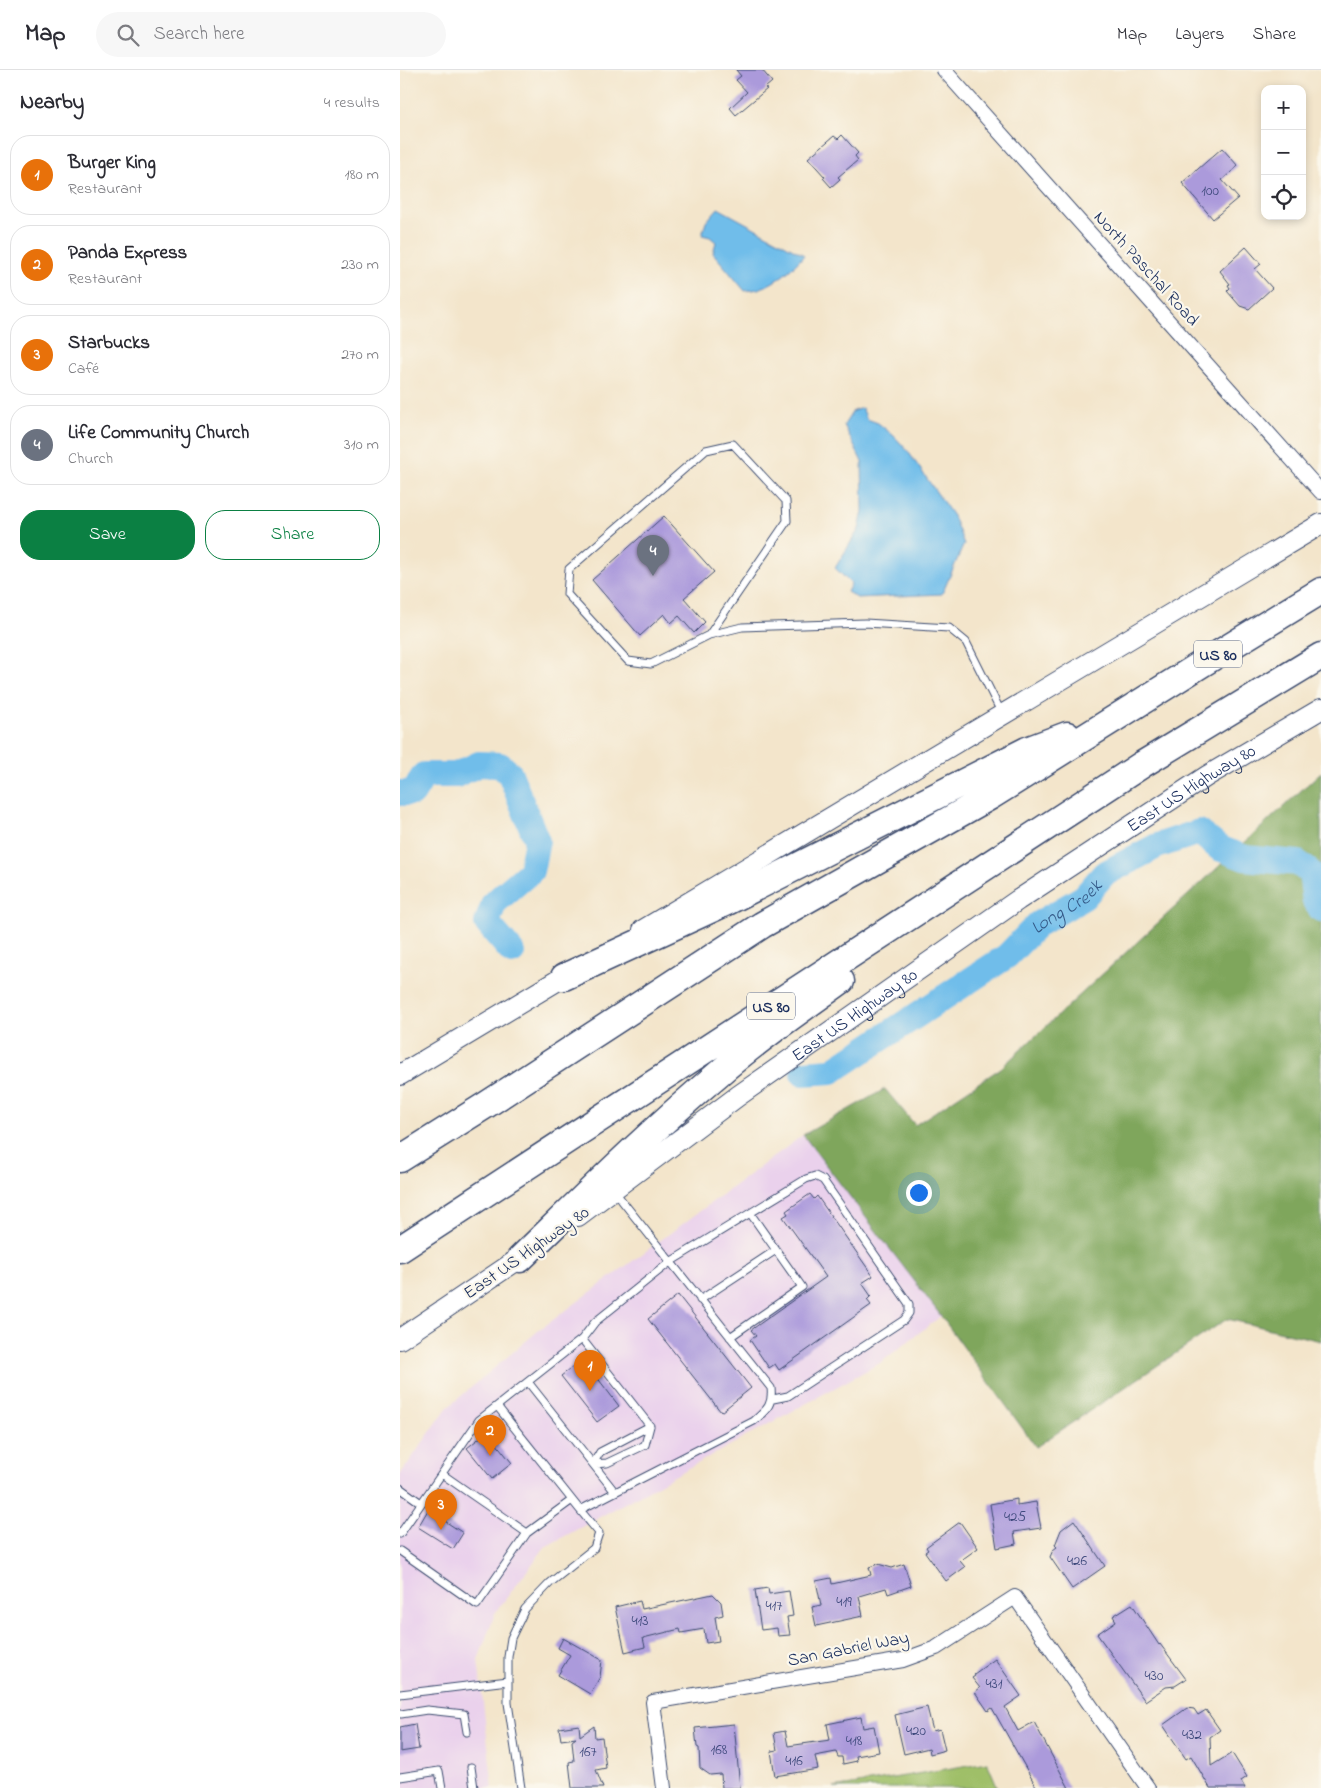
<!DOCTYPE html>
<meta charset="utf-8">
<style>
body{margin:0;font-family:"Indie Flower",sans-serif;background:#f7f7f7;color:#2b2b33}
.controls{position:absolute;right:15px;top:15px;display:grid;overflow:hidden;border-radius:10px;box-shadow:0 2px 8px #0003}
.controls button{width:45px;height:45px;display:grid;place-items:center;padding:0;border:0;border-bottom:1px solid #e1e1e2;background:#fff;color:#2b2b33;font:25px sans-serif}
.you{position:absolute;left:518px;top:1122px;width:18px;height:18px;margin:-12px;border:4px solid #fff;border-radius:50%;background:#1a73e8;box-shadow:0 0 0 8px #1a73e833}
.badge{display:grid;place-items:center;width:32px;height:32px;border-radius:50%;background:#0b8043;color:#fff;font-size:16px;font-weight:700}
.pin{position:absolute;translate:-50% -41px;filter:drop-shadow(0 1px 2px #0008)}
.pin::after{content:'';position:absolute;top:26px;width:18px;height:15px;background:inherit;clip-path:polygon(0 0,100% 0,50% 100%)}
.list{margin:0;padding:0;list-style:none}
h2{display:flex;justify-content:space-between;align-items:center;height:65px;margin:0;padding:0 20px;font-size:21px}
h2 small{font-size:16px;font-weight:400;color:#7c7c81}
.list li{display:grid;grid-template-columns:32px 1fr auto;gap:15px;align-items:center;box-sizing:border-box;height:80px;margin:0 10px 10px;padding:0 10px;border:1px solid #e1e1e2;border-radius:20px}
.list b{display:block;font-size:19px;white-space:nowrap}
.list p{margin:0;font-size:16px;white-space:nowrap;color:#7c7c81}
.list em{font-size:16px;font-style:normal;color:#7c7c81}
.actions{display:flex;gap:10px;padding:15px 20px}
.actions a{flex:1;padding:11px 0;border:1px solid #0b8043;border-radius:20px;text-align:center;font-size:18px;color:#0b8043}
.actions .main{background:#0b8043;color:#fff}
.icon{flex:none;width:28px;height:28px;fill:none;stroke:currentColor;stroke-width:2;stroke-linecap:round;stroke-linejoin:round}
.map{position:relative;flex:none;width:921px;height:1718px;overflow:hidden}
header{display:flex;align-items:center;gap:30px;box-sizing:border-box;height:70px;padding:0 25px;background:#fff;border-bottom:1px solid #e1e1e2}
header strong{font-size:24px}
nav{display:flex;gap:28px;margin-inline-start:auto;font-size:18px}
.search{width:350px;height:45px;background:#f7f7f7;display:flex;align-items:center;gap:12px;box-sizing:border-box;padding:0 18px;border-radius:28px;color:#7c7c81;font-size:19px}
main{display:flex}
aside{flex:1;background:#fff}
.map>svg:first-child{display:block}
.built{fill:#ead1ec}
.green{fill:#9fbf67;stroke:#5d7762}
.forest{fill:#7fa65c;stroke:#4d6a5d}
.water{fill:#70bdea;stroke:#4676a4}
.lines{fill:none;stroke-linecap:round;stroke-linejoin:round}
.river{stroke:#70bdea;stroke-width:26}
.building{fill:#ab9adb}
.service-casing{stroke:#3b4a6e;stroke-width:9}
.minor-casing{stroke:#3b4a6e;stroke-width:16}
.secondary-casing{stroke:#3b4a6e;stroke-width:22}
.motorway-casing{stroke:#3b4a6e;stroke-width:29}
.service{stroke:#fff;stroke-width:7}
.minor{stroke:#fff;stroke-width:14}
.secondary{stroke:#fff;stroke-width:20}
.motorway{stroke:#fff;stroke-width:26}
.labels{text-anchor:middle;stroke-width:4.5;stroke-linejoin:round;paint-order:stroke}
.number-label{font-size:15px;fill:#3f4a7d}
.shield{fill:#fbf7ec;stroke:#5e6b89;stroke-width:1}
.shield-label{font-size:16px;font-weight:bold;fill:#1b2f5e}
.street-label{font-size:18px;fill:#1b2f5e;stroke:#fbf7ec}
.water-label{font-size:19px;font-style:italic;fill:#355a88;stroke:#fbf7ec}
</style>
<header>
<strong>Map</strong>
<div class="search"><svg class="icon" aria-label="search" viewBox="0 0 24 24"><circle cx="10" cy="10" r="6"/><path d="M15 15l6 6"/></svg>Search here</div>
<nav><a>Map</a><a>Layers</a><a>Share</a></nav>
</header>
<main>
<aside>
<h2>Nearby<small>4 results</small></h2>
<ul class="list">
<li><span class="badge" style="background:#e8710a">1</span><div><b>Burger King</b><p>Restaurant</p></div><em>180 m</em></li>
<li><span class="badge" style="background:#e8710a">2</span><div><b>Panda Express</b><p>Restaurant</p></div><em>230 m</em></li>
<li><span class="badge" style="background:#e8710a">3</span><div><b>Starbucks</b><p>Café</p></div><em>270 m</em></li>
<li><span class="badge" style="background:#6b7280">4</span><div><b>Life Community Church</b><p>Church</p></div><em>310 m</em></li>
</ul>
<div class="actions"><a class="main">Save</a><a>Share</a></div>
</aside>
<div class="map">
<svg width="921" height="1718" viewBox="0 0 921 1718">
<rect width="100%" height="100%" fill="#fbf7ec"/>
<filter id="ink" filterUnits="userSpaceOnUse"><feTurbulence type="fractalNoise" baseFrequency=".02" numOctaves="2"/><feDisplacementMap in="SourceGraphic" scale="10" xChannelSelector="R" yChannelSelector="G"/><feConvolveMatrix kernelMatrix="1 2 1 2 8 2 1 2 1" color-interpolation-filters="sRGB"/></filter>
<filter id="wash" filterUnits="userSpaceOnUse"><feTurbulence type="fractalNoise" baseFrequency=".0096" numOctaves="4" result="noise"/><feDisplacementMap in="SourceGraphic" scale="20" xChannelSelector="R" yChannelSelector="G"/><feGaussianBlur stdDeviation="1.12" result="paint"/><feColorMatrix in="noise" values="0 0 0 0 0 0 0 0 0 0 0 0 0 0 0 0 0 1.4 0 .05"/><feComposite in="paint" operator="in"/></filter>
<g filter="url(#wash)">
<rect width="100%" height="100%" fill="#f3e5cb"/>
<path class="built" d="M 403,1065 L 541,1246 L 480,1293 L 145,1477 L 95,1543 L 78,1590 L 93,1718 L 0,1718 L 0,1405 L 47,1338 L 138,1261 Z"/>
<path class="green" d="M 587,1692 L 598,1718 L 434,1718 Z"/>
<path class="forest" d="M 921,702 L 921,1271 L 827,1249 L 636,1377 L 541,1246 L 403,1065 L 485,1019 L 515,1055 L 601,998 Z"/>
<path class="water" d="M 318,138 L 404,185 C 394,198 377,212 361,218 C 356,220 350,220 345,221 L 313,183 L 316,172 L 310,167 L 302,165 L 306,152 Z
M 462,338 L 467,349 L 478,353 L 494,366 L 507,380 L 553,446 L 564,474 L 542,524 L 457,528 L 447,522 L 451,514 L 435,498 L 459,459 L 463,441 L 462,392 L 444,355 L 453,341 Z"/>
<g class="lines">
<g class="river">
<path d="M 0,723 L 13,723 L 24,705 L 56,705 L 79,694 L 100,695 L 110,704 L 137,771 L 131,801 L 94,833 L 87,853 L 112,882"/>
<path id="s1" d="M 403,1003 L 432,1001 L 607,886 L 638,854 L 684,827 L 704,804 L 757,776 L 799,762 L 819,778 L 845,788 L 898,793 L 911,803 L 915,831 L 921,839"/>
</g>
</g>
<g id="blocks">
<path class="building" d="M 336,0 L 362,0 L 372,12 L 365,18 L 367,19 L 336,45 L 330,38 L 347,22 L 336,10 L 341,6 Z
M 442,65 L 458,83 L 455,86 L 458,90 L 438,107 L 440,109 L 431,117 L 423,108 L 425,107 L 408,88 L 434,66 L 438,69 Z
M 822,78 L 838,96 L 822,110 L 838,128 L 813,149 L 782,113 Z
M 846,177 L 861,194 L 855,199 L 872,218 L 849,239 L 840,236 L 827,221 L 830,218 L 828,215 L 830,214 L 820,201 Z
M 264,446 L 314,502 L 284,528 L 305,552 L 294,563 L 279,546 L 271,553 L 264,544 L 240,566 L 192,510 Z
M 410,1124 L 414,1129 L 417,1126 L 473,1206 L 462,1213 L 471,1226 L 467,1230 L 471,1235 L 379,1300 L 375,1294 L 369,1298 L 350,1270 L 356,1266 L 351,1260 L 426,1207 L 383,1147 L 388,1144 L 386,1141 Z
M 278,1225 L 351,1318 L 321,1342 L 248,1249 Z
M 183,1289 L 219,1336 L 197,1352 L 161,1306 Z
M 87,1362 L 112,1393 L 92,1409 L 67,1378 Z
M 617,1429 L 617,1435 L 636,1432 L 641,1458 L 614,1462 L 616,1474 L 597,1478 L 590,1434 Z
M 28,1440 L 63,1463 L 53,1479 L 18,1457 Z
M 674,1450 L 705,1496 L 672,1519 L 650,1487 L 653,1480 L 657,1477 L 655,1475 L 661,1460 Z
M 560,1452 L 578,1478 L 560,1491 L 565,1497 L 546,1511 L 525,1482 L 528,1480 L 526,1477 Z
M 478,1494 L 492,1498 L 504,1494 L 511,1516 L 488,1524 L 486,1518 L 459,1526 L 463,1546 L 416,1556 L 412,1537 L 421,1535 L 416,1511 L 431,1508 L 432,1514 L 471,1505 L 469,1497 Z
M 368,1518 L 369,1524 L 389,1521 L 393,1546 L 387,1547 L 390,1565 L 378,1566 L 377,1558 L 361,1560 L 355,1520 Z
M 313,1524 L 321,1532 L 323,1545 L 315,1547 L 319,1571 L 306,1573 L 304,1559 L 281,1563 L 280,1559 L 243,1568 L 245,1577 L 225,1582 L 215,1537 L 240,1531 L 242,1539 Z
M 732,1534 L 759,1575 L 760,1574 L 786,1609 L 775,1616 L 766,1617 L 745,1631 L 697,1564 L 716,1551 L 713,1546 Z
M 163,1568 L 202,1590 L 200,1607 L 190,1624 L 158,1605 L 170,1585 L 158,1578 Z
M 595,1589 L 621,1626 L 605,1637 L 618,1661 L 634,1652 L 669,1718 L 637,1718 L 592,1638 L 588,1641 L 575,1622 L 580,1618 L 572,1608 L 575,1606 L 574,1604 Z
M 527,1637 L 533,1661 L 540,1659 L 545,1680 L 530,1684 L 529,1678 L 504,1684 L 495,1645 Z
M 787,1638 L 794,1639 L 798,1645 L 806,1640 L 820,1660 L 810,1667 L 811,1696 L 832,1683 L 847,1707 L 841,1711 L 845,1718 L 810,1718 L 791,1686 L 786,1689 L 763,1655 Z
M 461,1647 L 463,1658 L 474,1656 L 479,1682 L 456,1686 L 457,1691 L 443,1694 L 442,1687 L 438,1687 L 436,1682 L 415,1686 L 418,1699 L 375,1706 L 371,1681 L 377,1680 L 374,1663 L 385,1661 L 388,1676 L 430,1670 L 427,1654 Z
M 15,1654 L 19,1679 L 0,1682 L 0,1657 Z
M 334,1654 L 340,1718 L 322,1718 L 321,1704 L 310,1705 L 300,1698 L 299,1678 L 297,1677 L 295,1658 Z
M 179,1655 L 180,1666 L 194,1656 L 195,1668 L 202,1667 L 206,1698 L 196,1700 L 203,1718 L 172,1718 L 169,1692 L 174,1691 L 172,1671 L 176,1668 L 161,1670 L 159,1658 Z"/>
</g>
</g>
<g filter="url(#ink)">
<use href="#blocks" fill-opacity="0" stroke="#3b4a6e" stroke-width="1"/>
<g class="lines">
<g class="service-casing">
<path id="service" d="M 309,565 L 387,451 L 386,431 L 333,374 L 306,380 L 169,499 L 167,524 L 228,591 L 251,594 L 309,565 L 342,557 L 465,553 L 549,558 L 566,572 L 602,644
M 300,1230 L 376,1180
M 330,1267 L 402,1217 L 350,1143
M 182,1269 L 195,1252 L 270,1192 L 406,1109 L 415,1106 L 423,1110 L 509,1234 L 509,1243 L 504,1250 L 388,1326 L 373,1329
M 128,1312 L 215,1422
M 97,1336 L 182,1269 L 250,1356
M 193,1394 L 207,1393 L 245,1375 L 250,1356
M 193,1394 L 200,1382 L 250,1356
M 42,1404 L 127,1463 L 172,1430
M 0,1418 L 21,1433
M 0,1464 L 79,1350 L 97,1336 L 180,1440
M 0,1481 L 77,1535 L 127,1463
M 0,1624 L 108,1611
M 1,1644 L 27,1640 L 64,1644 L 67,1662
M 71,1697 L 74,1718
M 0,1707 L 39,1701 L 42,1718
M 121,1718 L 108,1633 L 108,1587 L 111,1568 L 125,1539 L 150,1513 L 194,1478 L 199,1463 L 180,1440 L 354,1351 C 366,1340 373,1336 371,1318 L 215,1122"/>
</g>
<g class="minor-casing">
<path id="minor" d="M 544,0 L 921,422
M 264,1718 L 253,1632 L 503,1590 L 536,1578 L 615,1527 L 748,1718"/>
</g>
<g class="secondary-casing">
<g id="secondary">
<path d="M 243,860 L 921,454"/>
<path d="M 0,1005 L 175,900"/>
<path id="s2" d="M 178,1146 L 338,1026 L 618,830 L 807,706 L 921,639"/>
<path d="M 0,1269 L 132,1180"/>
</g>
</g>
<g class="motorway-casing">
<path id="motorway" d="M 164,907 L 327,832 L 627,680 L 667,665
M 0,1089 L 86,1035 L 362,855 L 591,726 L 800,595 L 921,521
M 0,1179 L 743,694 L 921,586
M 120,1189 C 185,1126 248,1063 317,1005 C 356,971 399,941 441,911"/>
</g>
<use href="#service" class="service"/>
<use href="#minor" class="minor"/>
<use href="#secondary" class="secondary"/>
<use href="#motorway" class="motorway"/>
</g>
</g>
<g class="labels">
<g class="number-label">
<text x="810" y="125">100</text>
<text x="615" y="1451">425</text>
<text x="677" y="1495">426</text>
<text x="444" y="1536">419</text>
<text x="374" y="1540">417</text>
<text x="240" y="1555">413</text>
<text x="754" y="1610">430</text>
<text x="594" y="1618">431</text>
<text x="516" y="1665">420</text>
<text x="792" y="1669">432</text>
<text x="454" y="1675">418</text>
<text x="319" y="1684">168</text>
<text x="188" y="1686">167</text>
<text x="394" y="1695">416</text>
</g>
<g class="shield">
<rect x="794" y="570.5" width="48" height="27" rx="4"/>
<rect x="347" y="922.5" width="48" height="27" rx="4"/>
</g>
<g class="shield-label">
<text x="818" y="590">US 80</text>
<text x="371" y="942">US 80</text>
</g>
<g class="street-label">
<text transform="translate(747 198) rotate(48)" y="6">North Paschal Road</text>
<text dy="6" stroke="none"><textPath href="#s2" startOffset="748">East US Highway 80</textPath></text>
<text dy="6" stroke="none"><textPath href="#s2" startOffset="342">East US Highway 80</textPath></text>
<text transform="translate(126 1182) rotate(-35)" y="6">East US Highway 80</text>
<text transform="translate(448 1578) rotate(-11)" y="6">San Gabriel Way</text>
</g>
<g class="water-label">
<text dy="7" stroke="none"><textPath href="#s1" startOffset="316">Long Creek</textPath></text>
</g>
</g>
</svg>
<div class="controls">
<button>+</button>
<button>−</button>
<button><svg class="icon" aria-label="locate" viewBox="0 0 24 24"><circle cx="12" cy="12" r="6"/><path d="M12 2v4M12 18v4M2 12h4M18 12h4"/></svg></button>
</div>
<div class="you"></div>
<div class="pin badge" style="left:190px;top:1321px;background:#e8710a">1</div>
<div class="pin badge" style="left:90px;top:1386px;background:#e8710a">2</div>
<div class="pin badge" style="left:41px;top:1460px;background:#e8710a">3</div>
<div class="pin badge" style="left:253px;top:506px;background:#6b7280">4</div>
</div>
</main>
